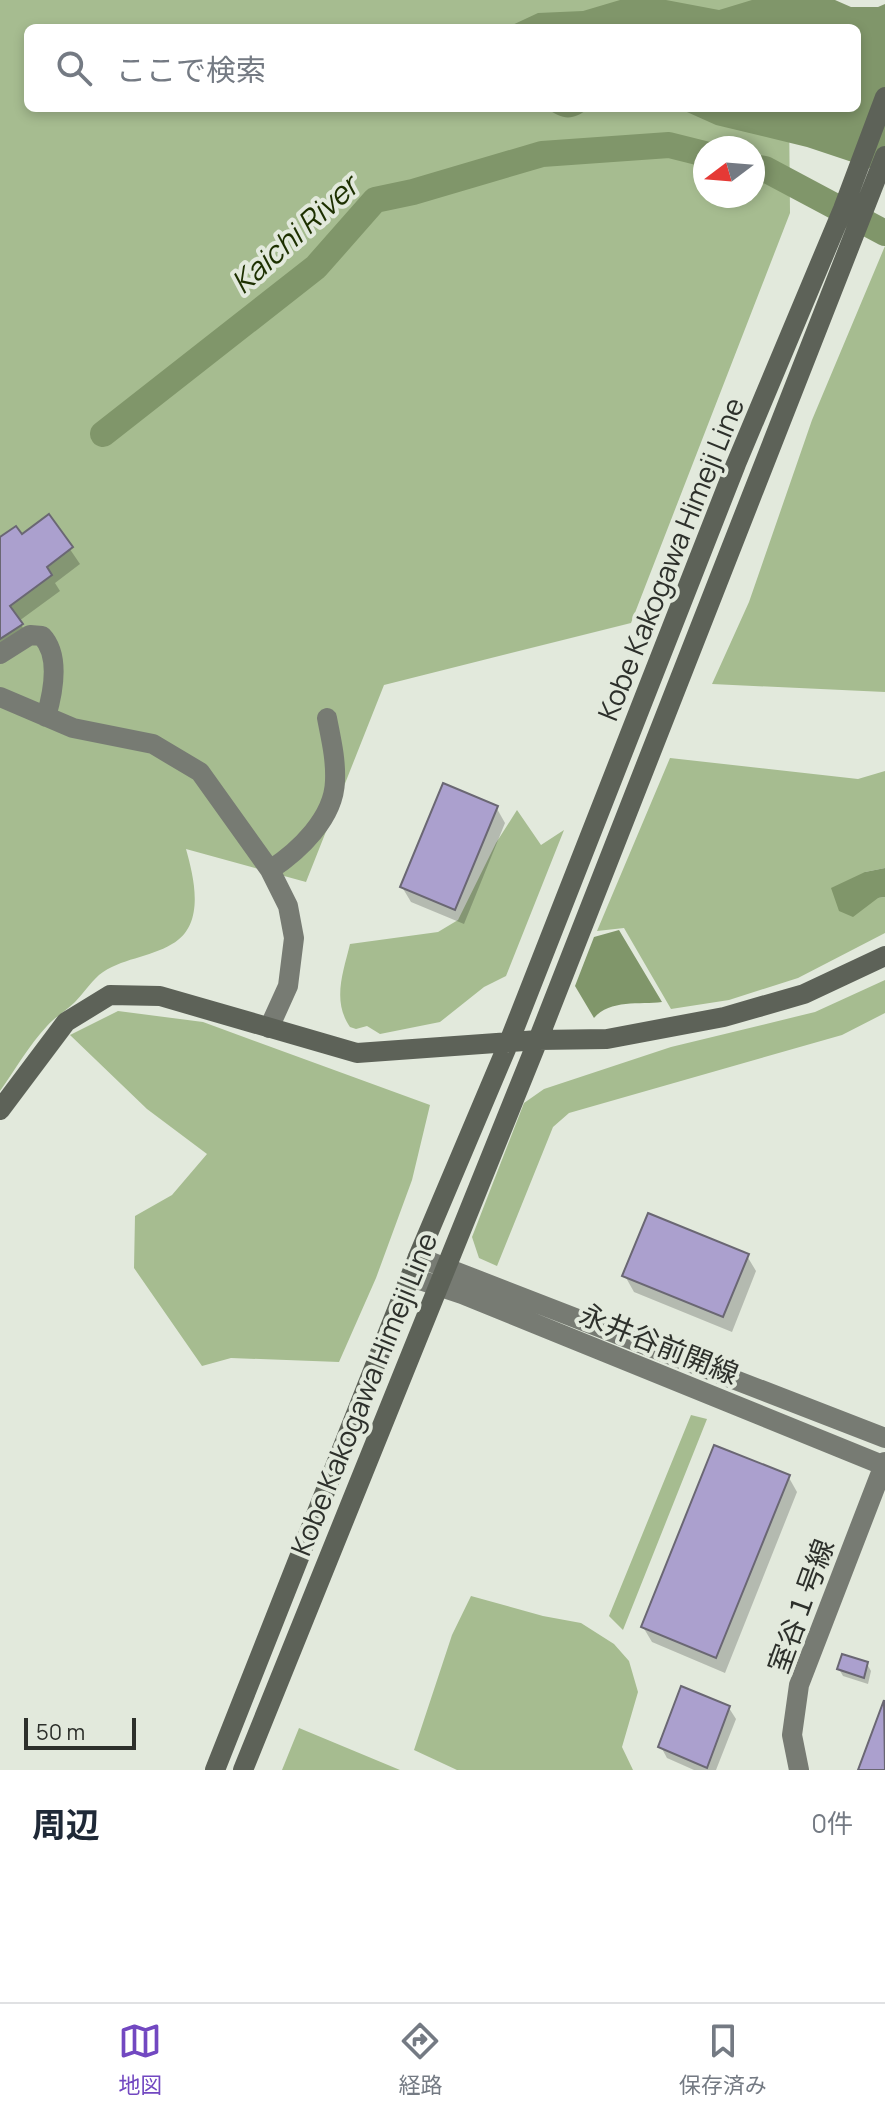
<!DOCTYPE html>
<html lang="ja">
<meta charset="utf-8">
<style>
body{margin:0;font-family:Manrope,"Noto Sans JP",sans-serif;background:#f6f6f7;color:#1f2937}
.compass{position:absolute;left:693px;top:136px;width:72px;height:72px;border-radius:50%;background:#fff;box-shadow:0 4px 12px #0003;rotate:254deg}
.scale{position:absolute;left:24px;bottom:20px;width:112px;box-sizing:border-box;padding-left:8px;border:4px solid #2d302b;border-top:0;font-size:22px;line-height:28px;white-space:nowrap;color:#2d302b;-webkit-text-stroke:6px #e2e9dc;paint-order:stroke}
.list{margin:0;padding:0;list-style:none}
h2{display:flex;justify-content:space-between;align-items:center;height:104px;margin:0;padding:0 32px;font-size:34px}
h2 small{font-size:26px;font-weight:400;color:#747a83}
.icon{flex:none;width:44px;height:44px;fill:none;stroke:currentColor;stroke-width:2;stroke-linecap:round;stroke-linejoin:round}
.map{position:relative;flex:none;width:885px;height:1770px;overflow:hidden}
.search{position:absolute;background:#fff;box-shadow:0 4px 12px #0003;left:24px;right:24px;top:24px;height:88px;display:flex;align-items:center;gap:20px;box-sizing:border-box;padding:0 28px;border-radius:12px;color:#747a83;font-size:30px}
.sheet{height:232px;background:#fff}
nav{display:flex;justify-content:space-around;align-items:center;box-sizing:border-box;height:112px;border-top:2px solid #e0e1e3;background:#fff;font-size:22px;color:#747a83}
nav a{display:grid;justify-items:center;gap:4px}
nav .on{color:#7248c1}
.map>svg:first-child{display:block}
.green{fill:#a6bc90;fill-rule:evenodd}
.water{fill:#80966a}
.shadow{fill:#0003}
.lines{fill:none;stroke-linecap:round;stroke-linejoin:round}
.river{stroke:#80966a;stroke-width:26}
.building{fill:#aba0ce;stroke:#6a6773;stroke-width:2}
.secondary{stroke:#777b73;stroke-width:20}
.primary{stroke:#5d6258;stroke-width:20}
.labels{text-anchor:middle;stroke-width:8;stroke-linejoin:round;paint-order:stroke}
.street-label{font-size:28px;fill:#2d302b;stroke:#e2e9dc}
.water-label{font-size:30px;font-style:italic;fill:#1d3000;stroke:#e2e9dc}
</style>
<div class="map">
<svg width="885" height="1770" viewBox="0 0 885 1770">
<rect width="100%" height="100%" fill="#e2e9dc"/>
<path class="green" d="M 0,0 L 788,0 L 788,28 L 28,28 L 28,108 L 789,108 L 790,213 L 631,623 L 384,685 L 306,882 L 186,849 C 194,878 206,925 172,944 C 149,958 121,958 99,975 C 90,983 83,994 75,1002 C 66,1011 55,1017 47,1026 C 29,1045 15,1070 0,1091 ZM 705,148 L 753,148 L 753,196 L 705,196 Z
M 885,246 L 885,692 L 712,684 L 749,602 L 812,420 Z
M 670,758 L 858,779 L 885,771 L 885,868 L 865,872 L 879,898 L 885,897 L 885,933 L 798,978 L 729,1000 L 671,1009 L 624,928 L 597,931 Z
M 517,810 L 541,845 L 564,830 L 506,976 L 484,987 L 440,1022 L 380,1034 L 367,1026 L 356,1029 L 350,1027 C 332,1001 343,973 350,944 L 438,932 L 458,920 L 496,843 Z
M 885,980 L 885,1013 L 842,1035 L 569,1113 L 553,1127 L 497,1266 L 479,1258 L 472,1237 L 524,1103 L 544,1089 L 671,1047 L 815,1012 Z
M 118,1011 L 203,1022 L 430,1105 L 412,1180 L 376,1278 L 339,1362 L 231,1358 L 202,1366 L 134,1268 L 135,1216 L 172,1195 L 207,1154 L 147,1109 L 70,1035 Z
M 691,1415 L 707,1419 L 623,1630 L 609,1616 Z
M 471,1596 L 543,1616 L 581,1623 L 614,1644 L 629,1661 L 638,1692 L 622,1747 L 633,1770 L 457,1770 L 414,1750 L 452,1635 Z
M 299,1728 L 400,1770 L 282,1770 Z"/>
<path class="water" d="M 620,0 L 666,0 L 719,10 L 752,0 L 835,0 L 851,7 L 878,7 L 885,4 L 885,173 L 807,147 L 716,125 L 678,108 L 857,108 L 857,28 L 506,28 L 538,13 L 583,11 Z
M 547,108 L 589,108 C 574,120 563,121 547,108 Z
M 885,868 L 885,897 L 878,898 L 853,917 L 839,911 L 831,888 L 865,872 Z
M 619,930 L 662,1002 C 640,1005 610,999 594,1018 L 575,986 L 594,937 Z"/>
<path class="shadow" d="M 48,517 L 80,564 L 55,583 L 60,591 L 19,621 L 30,640 L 0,643 L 0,540 L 22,537 Z
M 496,807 L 505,823 L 464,924 L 411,902 L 402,887 Z
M 747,1256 L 756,1271 L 732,1332 L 634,1292 L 625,1276 Z
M 788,1476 L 797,1492 L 725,1673 L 652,1642 L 643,1627 Z
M 867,1664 L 871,1671 L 868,1684 L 843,1676 L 839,1669 Z
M 729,1708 L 736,1719 L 716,1770 L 694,1770 L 667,1758 L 661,1747 Z"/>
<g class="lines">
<path class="river" d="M 753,167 L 765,169 L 885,233
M 103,434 L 316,267 L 375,200 L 413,192 L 542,154 L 669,145 L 705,154"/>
</g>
<path class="building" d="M 49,514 L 73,547 L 47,567 L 52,575 L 10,606 L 23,624 L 0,639 L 0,537 L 16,526 L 22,534 Z
M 443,783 L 498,806 L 455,910 L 400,887 Z
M 648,1213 L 749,1254 L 723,1317 L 622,1276 Z
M 714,1445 L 790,1475 L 716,1658 L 641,1627 Z
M 842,1654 L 868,1662 L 864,1678 L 837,1669 Z
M 681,1686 L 730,1706 L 707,1768 L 658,1747 Z
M 884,1700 L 885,1770 L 858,1770 Z"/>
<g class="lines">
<path class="secondary" d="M 0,654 L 30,635 L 42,636 C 61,656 53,693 46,717
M 0,697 L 73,728 L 153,744 L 200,772 L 270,870 L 288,906 L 294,938 L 288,986 L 269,1028
M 270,870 C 299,851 334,818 335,781 C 336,759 331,739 327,718
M 418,1257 L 885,1438
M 411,1277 L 462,1294 L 885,1466
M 799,1770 L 792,1735 L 799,1685 L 885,1462"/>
<path class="primary" d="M 0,1110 L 66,1022 L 110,995 L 160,996 L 357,1053 L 538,1040 L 607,1039 L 724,1017 L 804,994 L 885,956
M 215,1770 L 418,1257 L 509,1042 L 736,464 L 843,209 L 885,97
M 243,1770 L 538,1040 L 885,156"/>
</g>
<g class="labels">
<g class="street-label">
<text transform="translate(671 559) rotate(-68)" y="10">Kobe Kakogawa Himeji Line</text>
<text transform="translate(659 1344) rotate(22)" y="10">永井谷前開線</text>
<text transform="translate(364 1394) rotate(-68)" y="10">Kobe Kakogawa Himeji Line</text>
<text transform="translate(801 1606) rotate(-70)" y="10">室谷１号線</text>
</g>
<g class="water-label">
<text transform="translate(295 235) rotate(-42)" y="10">Kaichi River</text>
</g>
</g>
</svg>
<svg class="compass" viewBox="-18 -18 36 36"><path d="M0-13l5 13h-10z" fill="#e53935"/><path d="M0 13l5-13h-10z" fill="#747a83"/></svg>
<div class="scale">50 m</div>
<div class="search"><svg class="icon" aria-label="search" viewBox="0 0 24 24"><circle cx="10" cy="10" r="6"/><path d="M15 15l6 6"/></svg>ここで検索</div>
</div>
<section class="sheet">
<h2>周辺<small>0件</small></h2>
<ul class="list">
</ul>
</section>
<nav>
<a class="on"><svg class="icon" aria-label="map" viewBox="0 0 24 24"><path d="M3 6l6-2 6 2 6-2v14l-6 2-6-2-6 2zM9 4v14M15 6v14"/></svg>地図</a>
<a><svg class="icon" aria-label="directions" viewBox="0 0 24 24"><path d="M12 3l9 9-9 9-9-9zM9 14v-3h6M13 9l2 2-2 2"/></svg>経路</a>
<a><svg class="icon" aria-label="saved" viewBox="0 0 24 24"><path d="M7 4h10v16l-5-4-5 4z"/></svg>保存済み</a>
</nav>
